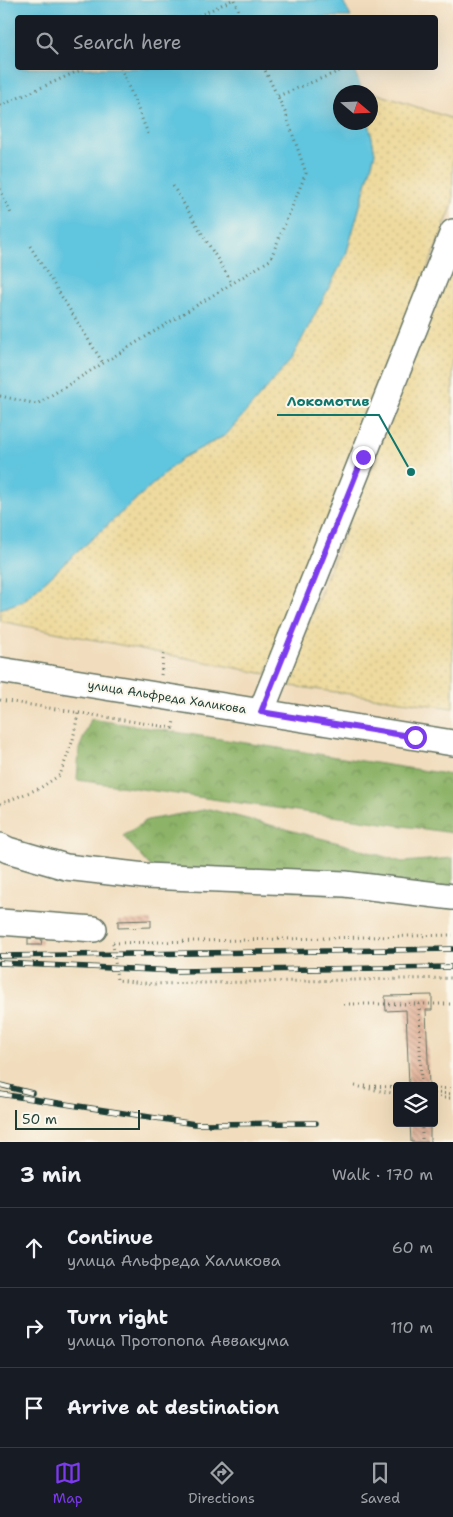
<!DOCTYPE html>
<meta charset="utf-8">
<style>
body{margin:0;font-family:"Shantell Sans",sans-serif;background:#242831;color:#f1f3f6}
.controls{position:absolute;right:15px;bottom:15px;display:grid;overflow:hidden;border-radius:5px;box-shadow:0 5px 20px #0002}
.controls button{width:45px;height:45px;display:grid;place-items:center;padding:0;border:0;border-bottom:1px solid #363941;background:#171b24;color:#f1f3f6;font:25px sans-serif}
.compass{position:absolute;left:333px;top:85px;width:45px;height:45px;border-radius:50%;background:#171b24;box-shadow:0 5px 20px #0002;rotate:109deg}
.scale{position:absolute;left:15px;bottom:12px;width:125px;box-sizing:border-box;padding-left:5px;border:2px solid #1f3d34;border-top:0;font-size:14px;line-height:18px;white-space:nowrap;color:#1f3d34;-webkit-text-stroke:4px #fbf7ec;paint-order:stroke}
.stop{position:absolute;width:15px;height:15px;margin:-11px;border:4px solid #7c3aed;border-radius:50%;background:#fff}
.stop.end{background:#7c3aed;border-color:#fff;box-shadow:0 1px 5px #0008}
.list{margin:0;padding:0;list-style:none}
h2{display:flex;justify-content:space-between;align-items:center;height:65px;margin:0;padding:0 20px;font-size:21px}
h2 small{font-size:16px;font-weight:400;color:#9ea1a6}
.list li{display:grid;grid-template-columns:32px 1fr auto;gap:15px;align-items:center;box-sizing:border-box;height:80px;padding:0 20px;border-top:1px solid #363941}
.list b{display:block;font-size:19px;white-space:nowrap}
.list p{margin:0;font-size:16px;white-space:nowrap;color:#9ea1a6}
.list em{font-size:16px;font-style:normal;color:#9ea1a6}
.icon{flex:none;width:28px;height:28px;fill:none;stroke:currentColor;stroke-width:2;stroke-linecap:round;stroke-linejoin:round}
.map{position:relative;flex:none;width:453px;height:1142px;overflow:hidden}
.search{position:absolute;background:#171b24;box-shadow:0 5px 20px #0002;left:15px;right:15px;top:15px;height:55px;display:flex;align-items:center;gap:12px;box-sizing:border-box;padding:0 18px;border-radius:5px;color:#9ea1a6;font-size:19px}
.sheet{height:305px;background:#171b24}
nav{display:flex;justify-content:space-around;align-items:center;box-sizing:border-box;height:70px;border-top:1px solid #363941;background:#171b24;font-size:14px;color:#9ea1a6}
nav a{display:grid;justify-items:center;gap:2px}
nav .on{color:#7c3aed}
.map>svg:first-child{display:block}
.forest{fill:url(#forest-crowns);stroke:#56784e}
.sand{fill:url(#sand-dots);stroke:#868c69}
.water{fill:#60c5de;stroke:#408189}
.building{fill:url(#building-back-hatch)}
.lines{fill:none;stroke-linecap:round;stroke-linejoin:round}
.minor-casing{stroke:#687564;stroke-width:28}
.path{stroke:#687564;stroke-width:3;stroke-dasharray:1 4;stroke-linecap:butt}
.minor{stroke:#fff;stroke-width:25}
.rail-casing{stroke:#1f3d34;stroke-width:5.5}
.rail{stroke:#fbf7ec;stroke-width:4;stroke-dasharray:11;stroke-linecap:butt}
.route{stroke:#7c3aed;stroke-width:6}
.labels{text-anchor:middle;stroke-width:4;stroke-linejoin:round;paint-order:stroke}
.street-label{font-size:12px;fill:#1f3d34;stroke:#fbf7ec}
.leader{fill:none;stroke:#0f766e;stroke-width:2}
.callout-dot{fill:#0f766e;stroke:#fbf7ec;stroke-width:2}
.callout-label{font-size:14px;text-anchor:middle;font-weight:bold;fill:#0f766e;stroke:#fbf7ec;stroke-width:4;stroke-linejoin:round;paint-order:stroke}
</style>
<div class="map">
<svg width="453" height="1142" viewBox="0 0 453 1142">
<defs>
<pattern id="forest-crowns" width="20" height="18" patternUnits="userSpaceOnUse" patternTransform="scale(1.25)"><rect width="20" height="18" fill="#8db368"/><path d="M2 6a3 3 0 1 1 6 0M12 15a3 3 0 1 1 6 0" fill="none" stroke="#739356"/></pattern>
<pattern id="sand-dots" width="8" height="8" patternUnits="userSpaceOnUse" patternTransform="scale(1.25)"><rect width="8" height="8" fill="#eeda9e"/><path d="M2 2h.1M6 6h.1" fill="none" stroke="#ccbc89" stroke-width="1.8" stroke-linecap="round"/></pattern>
<pattern id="building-back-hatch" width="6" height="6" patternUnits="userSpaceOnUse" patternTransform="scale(1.25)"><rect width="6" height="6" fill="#e4b59c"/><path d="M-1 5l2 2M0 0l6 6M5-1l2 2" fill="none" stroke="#b89480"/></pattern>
</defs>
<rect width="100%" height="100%" fill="#fbf7ec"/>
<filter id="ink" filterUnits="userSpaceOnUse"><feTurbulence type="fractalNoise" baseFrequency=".02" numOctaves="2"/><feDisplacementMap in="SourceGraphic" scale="10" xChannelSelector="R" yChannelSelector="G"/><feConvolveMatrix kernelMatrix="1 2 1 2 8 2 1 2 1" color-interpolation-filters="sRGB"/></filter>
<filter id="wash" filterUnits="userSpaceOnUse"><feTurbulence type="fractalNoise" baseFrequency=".0096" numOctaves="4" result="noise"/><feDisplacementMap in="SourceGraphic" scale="20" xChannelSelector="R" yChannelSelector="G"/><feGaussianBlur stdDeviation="1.12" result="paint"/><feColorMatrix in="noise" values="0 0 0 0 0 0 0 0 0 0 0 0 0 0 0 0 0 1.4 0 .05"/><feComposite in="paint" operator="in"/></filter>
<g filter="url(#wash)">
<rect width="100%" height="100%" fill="#f1ddbd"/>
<path class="forest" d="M 91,719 L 453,775 L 453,833 L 77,780 L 79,749 Z
M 209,809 L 339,843 L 402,862 L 453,858 L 453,908 L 249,885 L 247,894 L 152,868 L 123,836 L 147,820 Z"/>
<path class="sand" d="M 363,89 L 453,119 L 453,204 L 266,674 L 0,621 L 0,609 L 23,601 L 182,458 L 226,435 L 346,255 L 375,153 L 369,123 L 370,122 L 370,92 L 363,92 Z
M 453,259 L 453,708 L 284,685 Z"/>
<path class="water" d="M 0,0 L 342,0 L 351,17 L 350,17 L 18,18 L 18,68 L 353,68 L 363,92 L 340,92 L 340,122 L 369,123 L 375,153 L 346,255 L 291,360 L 226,435 L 182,458 L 23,601 L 0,609 Z"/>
<g id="blocks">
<path class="building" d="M 151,920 L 151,927 L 118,928 L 118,921 Z
M 28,938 L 42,939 L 41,945 L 28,945 Z
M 432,995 L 432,1010 L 426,1010 L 429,1086 L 409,1086 L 406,1010 L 386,1011 L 385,996 Z
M 410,1123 L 430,1123 L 430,1142 L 411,1142 Z"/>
</g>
</g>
<g filter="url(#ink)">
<use href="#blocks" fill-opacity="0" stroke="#687564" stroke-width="1"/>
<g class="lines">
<g class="minor-casing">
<path id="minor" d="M 0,670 L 453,743
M 261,712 L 453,232
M 0,846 L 8,850 L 66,867 L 145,876 L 345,884 L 453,897
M 0,922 L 94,929"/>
</g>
<path class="path" d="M 234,0 L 242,18
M 194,18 L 232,0
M 121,68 L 149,136
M 278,96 L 347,68
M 0,106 L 85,68
M 173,186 L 232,283
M 0,189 L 12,216
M 30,246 L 103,363
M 0,396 L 37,404 L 270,260 L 306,173 L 285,112 L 264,68
M 161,675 L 164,654
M 0,700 L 173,728 L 174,719
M 0,804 L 40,788 L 60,775 L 73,740 L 78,713
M 113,943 L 117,980 L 153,984 L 453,978
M 113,943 L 453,935
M 344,1004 L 453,1004
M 419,1004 L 421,1086
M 355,1086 L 397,1094
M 365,1086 L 397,1087
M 434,1088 L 453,1089
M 434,1093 L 453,1094
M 434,1098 L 453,1098
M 422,1123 L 422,1142"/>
<use href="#minor" class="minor"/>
<g class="rail-casing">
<path id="rail" d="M 0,956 L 453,949
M 0,963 L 176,971 L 453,967
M 0,1085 L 32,1093
M 0,1094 L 195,1124 L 316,1123"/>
</g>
<use href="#rail" class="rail"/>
</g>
</g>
<g class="lines" filter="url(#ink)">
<path class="route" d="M 363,457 L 261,712 L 415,737"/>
</g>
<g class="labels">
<g class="street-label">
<text transform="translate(167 697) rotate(9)" y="4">улица Альфреда Халикова</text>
</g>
</g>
<path class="leader" d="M411 472L379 415H277"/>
<circle class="callout-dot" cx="411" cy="472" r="5"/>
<g class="callout-label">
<text x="328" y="406">Локомотив</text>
</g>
</svg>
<div class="controls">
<button><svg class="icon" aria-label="layers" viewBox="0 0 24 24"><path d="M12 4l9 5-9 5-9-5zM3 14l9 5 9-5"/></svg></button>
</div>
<svg class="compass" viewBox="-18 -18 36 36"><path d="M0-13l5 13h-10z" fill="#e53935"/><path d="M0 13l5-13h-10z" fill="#9ea1a6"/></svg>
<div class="scale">50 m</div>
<div class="stop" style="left:415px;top:737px"></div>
<div class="stop end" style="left:363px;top:457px"></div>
<div class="search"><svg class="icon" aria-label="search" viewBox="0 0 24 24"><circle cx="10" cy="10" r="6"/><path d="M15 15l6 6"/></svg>Search here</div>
</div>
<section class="sheet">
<h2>3 min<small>Walk · 170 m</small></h2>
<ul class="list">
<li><svg class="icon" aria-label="ahead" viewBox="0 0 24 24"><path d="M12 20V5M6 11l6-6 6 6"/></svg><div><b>Continue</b><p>улица Альфреда Халикова</p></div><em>60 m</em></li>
<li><svg class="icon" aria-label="right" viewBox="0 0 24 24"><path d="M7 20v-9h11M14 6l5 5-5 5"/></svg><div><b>Turn right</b><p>улица Протопопа Аввакума</p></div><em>110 m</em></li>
<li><svg class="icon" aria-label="arrive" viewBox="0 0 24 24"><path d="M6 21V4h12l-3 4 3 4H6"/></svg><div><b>Arrive at destination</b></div></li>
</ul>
</section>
<nav>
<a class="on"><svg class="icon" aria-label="map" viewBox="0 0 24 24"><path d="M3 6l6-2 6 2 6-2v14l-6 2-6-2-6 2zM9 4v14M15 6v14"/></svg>Map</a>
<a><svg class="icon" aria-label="directions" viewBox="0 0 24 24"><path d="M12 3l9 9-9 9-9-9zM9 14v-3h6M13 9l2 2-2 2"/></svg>Directions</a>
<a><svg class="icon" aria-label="saved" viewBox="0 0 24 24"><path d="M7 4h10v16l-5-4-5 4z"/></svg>Saved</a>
</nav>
